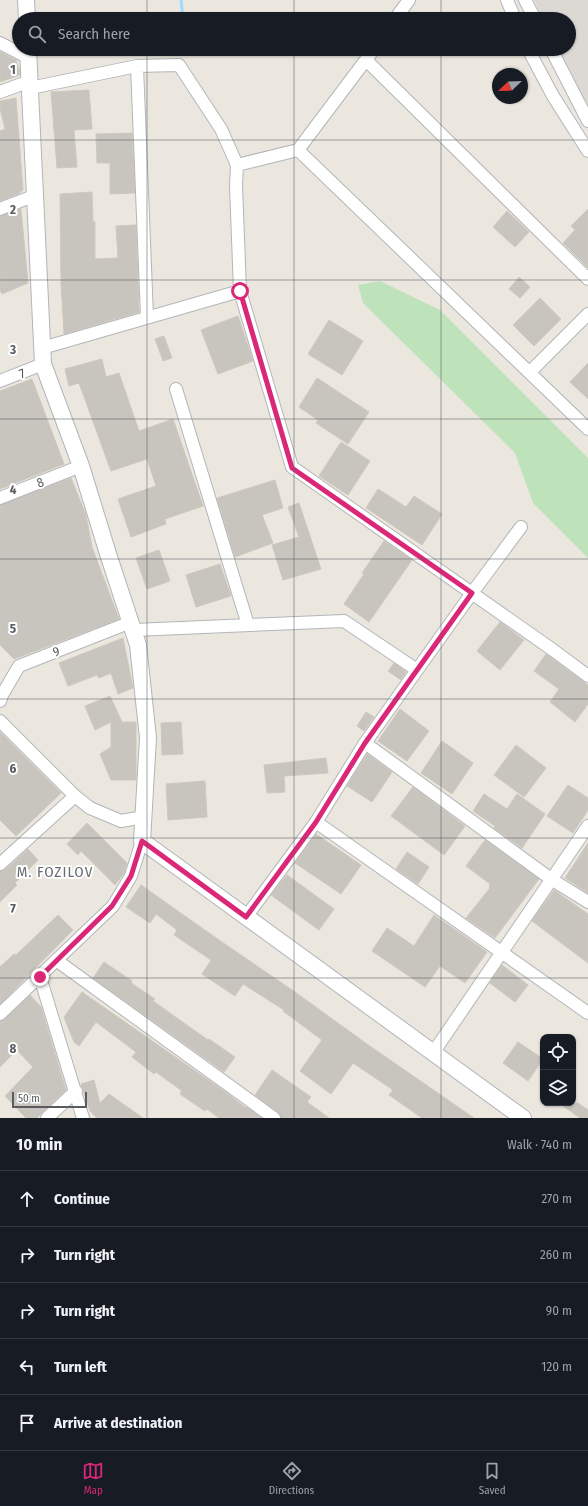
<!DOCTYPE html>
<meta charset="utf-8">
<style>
body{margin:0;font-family:"Fira Sans Condensed",sans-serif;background:#242831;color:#f1f3f6}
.controls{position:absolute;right:12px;bottom:12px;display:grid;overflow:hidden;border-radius:8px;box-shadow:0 1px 3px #0004}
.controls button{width:36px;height:36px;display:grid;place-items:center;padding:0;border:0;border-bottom:1px solid #363941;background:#171b24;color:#f1f3f6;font:20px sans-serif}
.compass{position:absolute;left:492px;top:68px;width:36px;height:36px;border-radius:50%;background:#171b24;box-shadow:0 1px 3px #0004;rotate:247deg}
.scale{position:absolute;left:12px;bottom:10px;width:75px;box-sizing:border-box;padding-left:4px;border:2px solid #585c60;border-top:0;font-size:11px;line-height:14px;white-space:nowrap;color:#585c60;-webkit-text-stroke:3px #fff;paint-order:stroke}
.stop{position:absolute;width:12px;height:12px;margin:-9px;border:3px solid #db2777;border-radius:50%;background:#fff}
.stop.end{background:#db2777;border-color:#fff;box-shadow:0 1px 4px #0008}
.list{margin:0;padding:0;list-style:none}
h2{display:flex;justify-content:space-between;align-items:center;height:52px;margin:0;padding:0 16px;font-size:17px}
h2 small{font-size:13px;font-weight:400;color:#9ea1a6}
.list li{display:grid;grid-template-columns:26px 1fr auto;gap:12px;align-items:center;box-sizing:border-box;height:56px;padding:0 16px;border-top:1px solid #363941}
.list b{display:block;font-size:15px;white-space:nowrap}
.list em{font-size:13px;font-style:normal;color:#9ea1a6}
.icon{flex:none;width:22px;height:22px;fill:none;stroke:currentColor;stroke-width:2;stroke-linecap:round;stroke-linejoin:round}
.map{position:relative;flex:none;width:588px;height:1118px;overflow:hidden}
.search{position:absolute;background:#171b24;box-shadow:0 1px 3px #0004;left:12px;right:12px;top:12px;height:44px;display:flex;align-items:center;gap:10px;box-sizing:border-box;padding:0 14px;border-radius:22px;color:#9ea1a6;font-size:15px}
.sheet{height:332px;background:#171b24}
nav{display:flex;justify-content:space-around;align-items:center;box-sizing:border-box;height:56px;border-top:1px solid #363941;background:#171b24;font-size:11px;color:#9ea1a6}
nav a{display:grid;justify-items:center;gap:2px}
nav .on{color:#db2777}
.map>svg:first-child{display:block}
.industrial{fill:#dcd9d4}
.green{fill:#bee3bb}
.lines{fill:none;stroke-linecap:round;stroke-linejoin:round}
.stream{stroke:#9cdcfe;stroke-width:3}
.building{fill:#c8c4be;stroke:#d0c8bd}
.street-casing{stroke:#b2b6ba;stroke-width:14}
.secondary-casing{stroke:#b1b5ba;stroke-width:18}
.street{stroke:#fff;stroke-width:12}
.secondary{stroke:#fff;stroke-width:16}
.route{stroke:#db2777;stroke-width:5}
.grid{fill:none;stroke:#585c60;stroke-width:1;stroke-opacity:0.55}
.labels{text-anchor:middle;stroke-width:4;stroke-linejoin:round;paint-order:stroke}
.street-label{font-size:13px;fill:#585c60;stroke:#fff}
.quarter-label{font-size:15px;letter-spacing:1px;fill:#696e72;stroke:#fff}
.grid-label{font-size:13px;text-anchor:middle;font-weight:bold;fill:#585c60;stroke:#fff;stroke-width:4;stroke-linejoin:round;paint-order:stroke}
</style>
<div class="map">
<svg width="588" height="1118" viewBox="0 0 588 1118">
<rect width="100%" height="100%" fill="#ebe7df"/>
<path class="industrial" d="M 534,0 L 588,0 L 588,118 L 556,49 L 569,49 L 569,19 L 543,19 Z"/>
<path class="green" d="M 380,281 L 440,310 L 588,458 L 588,558 L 533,503 L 515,453 L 363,303 L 358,285 Z"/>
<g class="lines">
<path class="stream" d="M 181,0 L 183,19"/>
</g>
<path class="building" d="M 0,52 L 16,60 L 19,69 L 20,75 L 0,82 Z
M 89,90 L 92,129 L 74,130 L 77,167 L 57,168 L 51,92 Z
M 16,98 L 23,190 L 20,192 L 20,193 L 0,201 L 0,131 L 5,129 L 0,109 L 0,101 Z
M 132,133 L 135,193 L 110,194 L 110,163 L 97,163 L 96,134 Z
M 92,192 L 93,222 L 95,222 L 95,259 L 118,258 L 116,226 L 136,225 L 139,312 L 64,334 L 61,284 L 60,194 Z
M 21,209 L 28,283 L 2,294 L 0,290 L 0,216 Z
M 588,209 L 588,268 L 563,243 L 575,230 L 571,226 Z
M 507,211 L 529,232 L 515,247 L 493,227 Z
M 519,277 L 530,287 L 520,298 L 509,289 Z
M 540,298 L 561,319 L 534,346 L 513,325 Z
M 238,316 L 253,361 L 218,374 L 201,330 Z
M 329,320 L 363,341 L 342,375 L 308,354 Z
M 164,336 L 172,358 L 163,361 L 155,339 Z
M 102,359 L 106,377 L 119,373 L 139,431 L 173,419 L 203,506 L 165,519 L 166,524 L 131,537 L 118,499 L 156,486 L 147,459 L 111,471 L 79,383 L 69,386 L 65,369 Z
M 588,363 L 588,399 L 570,382 Z
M 317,378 L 369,412 L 348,444 L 316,423 L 318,420 L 299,407 Z
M 32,379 L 64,464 L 0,489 L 0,391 Z
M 341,442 L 370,461 L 348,495 L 319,476 Z
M 71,478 L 86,515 L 92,547 L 119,619 L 14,659 L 0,645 L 0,505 Z
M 275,480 L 283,508 L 262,515 L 273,543 L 235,557 L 217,498 Z
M 378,489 L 406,507 L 414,496 L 442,514 L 422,545 L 366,508 Z
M 299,503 L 321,569 L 283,580 L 272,545 L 299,537 L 288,507 Z
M 384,541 L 412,560 L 369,622 L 344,604 L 364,574 L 362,573 Z
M 159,550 L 170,581 L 147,589 L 136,558 Z
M 220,564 L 231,596 L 196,607 L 186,575 Z
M 500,622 L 524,640 L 500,670 L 477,651 Z
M 123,638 L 133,688 L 118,694 L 111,673 L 99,678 L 97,675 L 68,686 L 59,663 Z
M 546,654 L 588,685 L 588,704 L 575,722 L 550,702 L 559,689 L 534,671 Z
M 394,663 L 406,672 L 401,680 L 388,671 Z
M 110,696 L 122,722 L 136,722 L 136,780 L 111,780 L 100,754 L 111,747 L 111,722 L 95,730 L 85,706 Z
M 400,709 L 429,731 L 407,761 L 378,741 Z
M 366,712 L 374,717 L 364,731 L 357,726 Z
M 181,722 L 183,754 L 162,755 L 161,723 Z
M 0,732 L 61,793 L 16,836 L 0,820 Z
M 442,741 L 473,763 L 452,794 L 421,773 Z
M 516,745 L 546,768 L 524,797 L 494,775 Z
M 367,754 L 392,772 L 372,802 L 347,786 Z
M 326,758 L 328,773 L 284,776 L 285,792 L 267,793 L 264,765 Z
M 205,781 L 207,817 L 168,820 L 166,784 Z
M 568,785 L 588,798 L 588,810 L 573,833 L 547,816 Z
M 413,787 L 465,826 L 444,855 L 391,816 Z
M 484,794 L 507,809 L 517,794 L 545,814 L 522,848 L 494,828 L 495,826 L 473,811 Z
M 87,823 L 127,863 L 124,873 L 115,885 L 81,851 L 78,855 L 67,844 Z
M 316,834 L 361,865 L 341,894 L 295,863 Z
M 485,840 L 539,879 L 495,938 L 466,918 L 490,888 L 489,887 L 490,884 L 466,866 Z
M 588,843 L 588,893 L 565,878 Z
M 28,849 L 38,860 L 15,883 L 17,885 L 0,902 L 0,871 L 5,870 Z
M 407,852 L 429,867 L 418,884 L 396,869 Z
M 287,875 L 334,909 L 319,930 L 271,895 Z
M 141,885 L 219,940 L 295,992 L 367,1044 L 474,1118 L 422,1118 L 389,1095 L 393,1090 L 353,1063 L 331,1094 L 300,1071 L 322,1040 L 283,1011 L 284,1010 L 243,984 L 235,996 L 202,974 L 211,960 L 174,935 L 177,930 L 156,914 L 150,923 L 126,907 Z
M 554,890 L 588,914 L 588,963 L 532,921 Z
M 58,915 L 73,930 L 0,1004 L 0,967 L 14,954 L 16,955 Z
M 434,915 L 487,952 L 465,983 L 440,966 L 425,987 L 372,951 L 387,928 L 414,946 Z
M 104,962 L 132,981 L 131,983 L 155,999 L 153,1001 L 208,1040 L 209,1039 L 235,1057 L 224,1072 L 93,978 Z
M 502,965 L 528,985 L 515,1002 L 490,983 Z
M 82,992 L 224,1091 L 246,1108 L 247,1107 L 261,1118 L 219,1118 L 207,1109 L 205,1111 L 180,1094 L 182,1091 L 156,1072 L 154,1074 L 132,1057 L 136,1052 L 96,1022 L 79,1046 L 74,1042 L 64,1017 Z
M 30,995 L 41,1007 L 66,1090 L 37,1118 L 26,1118 L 5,1096 L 33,1067 L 17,1050 L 0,1067 L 0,1021 L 5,1019 Z
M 518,1042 L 543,1059 L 528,1081 L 503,1063 Z
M 272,1070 L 311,1097 L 307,1102 L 329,1118 L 281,1118 L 278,1112 L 255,1095 Z
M 94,1080 L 100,1103 L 109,1094 L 143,1118 L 97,1118 L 90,1111 L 81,1084 Z
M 559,1103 L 578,1103 L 588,1110 L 588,1118 L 580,1118 Z"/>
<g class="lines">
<g class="street-casing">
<path id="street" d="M 507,0 L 515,19
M 525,0 L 535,19
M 395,19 L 409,0
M 0,43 L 29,58
M 528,49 L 553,96 L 588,151
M 551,49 L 588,121
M 366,60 L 588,279
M 137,66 L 179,65 L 221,129 L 237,165 L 298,150 L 588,429
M 30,88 L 137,66 L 147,317
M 0,92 L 30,81
M 298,150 L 374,49
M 237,165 L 236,186 L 240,291 L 292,467 L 553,650 L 588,676
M 0,209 L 36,195
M 42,348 L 240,291
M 530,372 L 588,314
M 0,381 L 43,364
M 176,389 L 248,625
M 0,498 L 81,466
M 134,630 L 344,621 L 417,670
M 0,701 L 2,695 L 19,666 L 131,622
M 0,721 L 75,796 L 90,808 L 121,821 L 144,817
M 365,743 L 551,879 L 588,902
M 316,822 L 588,1013
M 0,864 L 75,796
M 246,917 L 316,822 L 365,743 L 472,593 L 521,527
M 56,960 L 274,1118
M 40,977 L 83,1118
M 0,1014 L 113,906 L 131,876 L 142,841
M 433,1053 L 588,826
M 47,1118 L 76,1091"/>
</g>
<g class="secondary-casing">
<path id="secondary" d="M 26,0 L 27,19
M 28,49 L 43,364 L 81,466 L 109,557 L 138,645 L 148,738 L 142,841 L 523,1118"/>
</g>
<use href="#street" class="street"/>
<use href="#secondary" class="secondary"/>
</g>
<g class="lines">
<path class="route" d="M 40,977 L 112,906 L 131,876 L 142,841 L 246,917 L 316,822 L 365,743 L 472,593 L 292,468 L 240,291"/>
</g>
<path class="grid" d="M 147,0 L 147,19M 294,0 L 294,19M 441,0 L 441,19M 147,49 L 147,1118M 294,49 L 294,1118M 441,49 L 441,1118M 0,140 L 588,140M 0,280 L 588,280M 0,419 L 588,419M 0,559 L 588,559M 0,699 L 588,699M 0,838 L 588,838M 0,978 L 588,978"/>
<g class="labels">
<g class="street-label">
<text transform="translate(22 373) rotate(-21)" y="5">7</text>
<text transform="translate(40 482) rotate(-21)" y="5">8</text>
<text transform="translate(56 651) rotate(-22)" y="5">9</text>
</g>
<g class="quarter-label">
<text x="55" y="877">M. FOZILOV</text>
</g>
</g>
<g class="grid-label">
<text x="13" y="74">1</text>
<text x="13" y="214">2</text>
<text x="13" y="354">3</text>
<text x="13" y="494">4</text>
<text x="13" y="633">5</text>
<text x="13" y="773">6</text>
<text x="13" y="913">7</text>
<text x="13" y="1053">8</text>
</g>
</svg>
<div class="controls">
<button><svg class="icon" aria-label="locate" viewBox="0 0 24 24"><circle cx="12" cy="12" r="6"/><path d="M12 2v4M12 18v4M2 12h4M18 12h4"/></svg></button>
<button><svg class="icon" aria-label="layers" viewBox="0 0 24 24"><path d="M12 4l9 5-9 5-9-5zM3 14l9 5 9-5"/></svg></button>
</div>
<svg class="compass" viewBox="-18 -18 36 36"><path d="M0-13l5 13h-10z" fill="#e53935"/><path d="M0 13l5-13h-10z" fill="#9ea1a6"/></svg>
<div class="scale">50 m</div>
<div class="stop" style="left:240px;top:291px"></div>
<div class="stop end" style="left:40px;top:977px"></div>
<div class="search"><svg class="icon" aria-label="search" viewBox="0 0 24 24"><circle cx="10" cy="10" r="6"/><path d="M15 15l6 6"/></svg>Search here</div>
</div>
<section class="sheet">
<h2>10 min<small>Walk · 740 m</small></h2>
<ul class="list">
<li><svg class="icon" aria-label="ahead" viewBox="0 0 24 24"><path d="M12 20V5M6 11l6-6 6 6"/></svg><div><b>Continue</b></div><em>270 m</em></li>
<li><svg class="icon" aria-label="right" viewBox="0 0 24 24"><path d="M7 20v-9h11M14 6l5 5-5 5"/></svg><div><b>Turn right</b></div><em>260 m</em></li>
<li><svg class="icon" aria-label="right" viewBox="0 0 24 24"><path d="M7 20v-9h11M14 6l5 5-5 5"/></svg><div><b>Turn right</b></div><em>90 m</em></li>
<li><svg class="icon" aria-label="left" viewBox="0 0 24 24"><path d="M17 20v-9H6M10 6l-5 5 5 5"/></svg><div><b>Turn left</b></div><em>120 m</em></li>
<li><svg class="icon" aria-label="arrive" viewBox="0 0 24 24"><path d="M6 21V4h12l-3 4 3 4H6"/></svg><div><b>Arrive at destination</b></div></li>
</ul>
</section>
<nav>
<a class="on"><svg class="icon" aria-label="map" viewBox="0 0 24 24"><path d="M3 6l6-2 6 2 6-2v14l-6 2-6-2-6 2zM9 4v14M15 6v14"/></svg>Map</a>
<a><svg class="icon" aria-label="directions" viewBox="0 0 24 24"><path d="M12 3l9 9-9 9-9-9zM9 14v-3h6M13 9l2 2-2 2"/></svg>Directions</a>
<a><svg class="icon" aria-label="saved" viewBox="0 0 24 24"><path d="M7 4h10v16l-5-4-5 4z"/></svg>Saved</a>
</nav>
